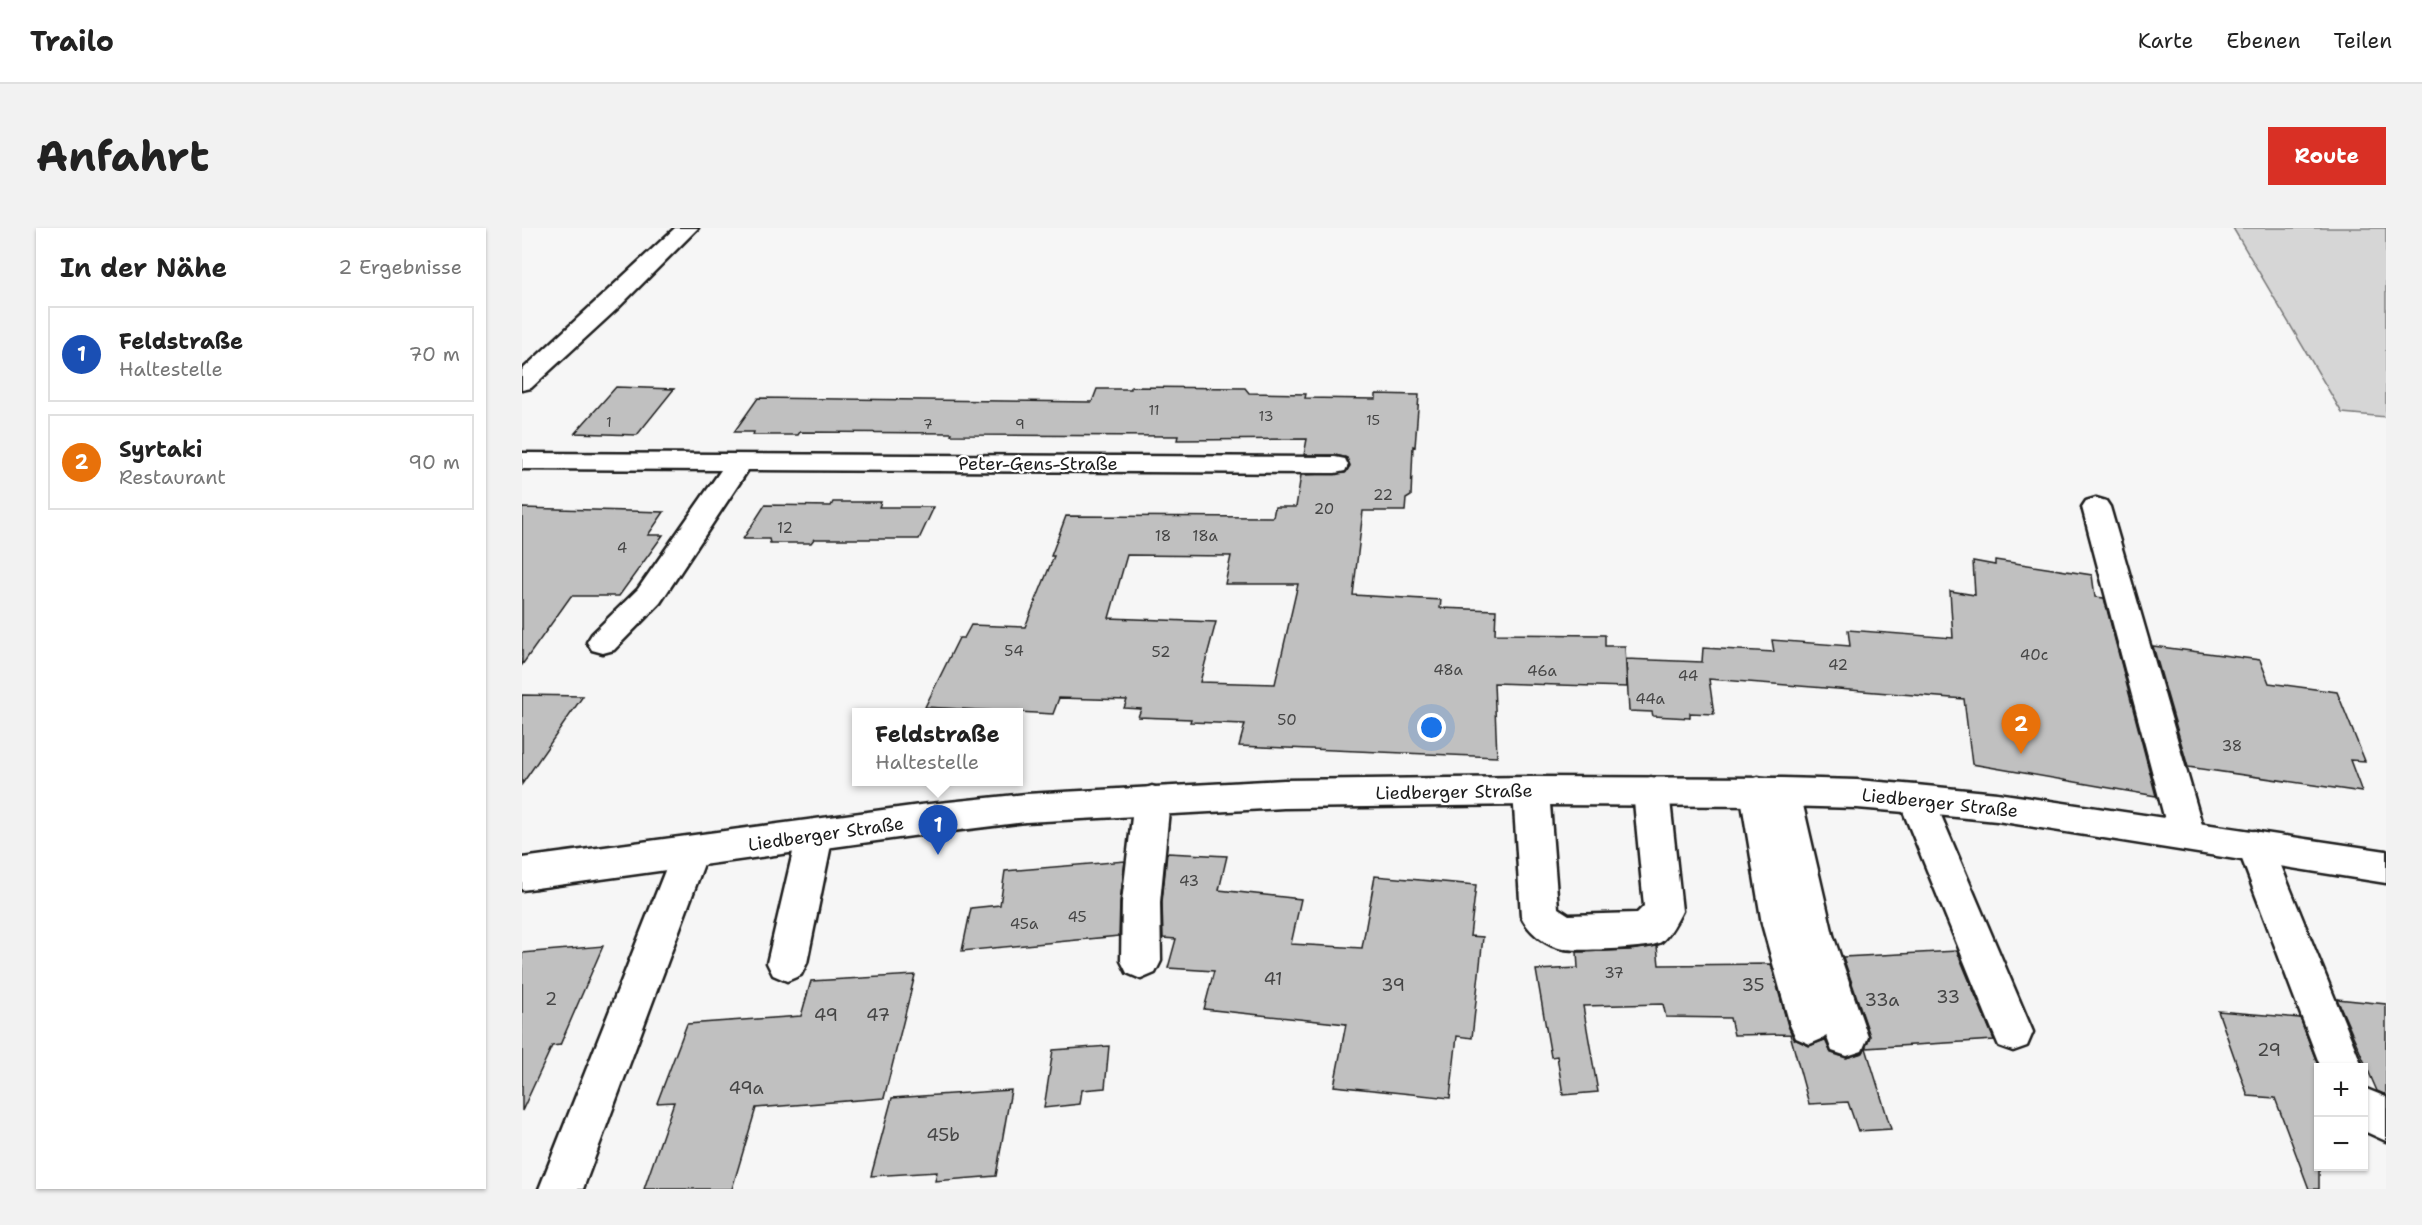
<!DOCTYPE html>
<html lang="de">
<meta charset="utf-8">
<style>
body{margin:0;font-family:"Shantell Sans",sans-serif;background:#f2f2f2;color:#222}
.controls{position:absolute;right:18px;bottom:18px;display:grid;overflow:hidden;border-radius:0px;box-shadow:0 2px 4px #0004}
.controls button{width:54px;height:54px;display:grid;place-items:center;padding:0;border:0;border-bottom:2px solid #e0e0e0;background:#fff;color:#222;font:30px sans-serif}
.you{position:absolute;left:910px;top:500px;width:21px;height:21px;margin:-15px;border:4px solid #fff;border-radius:50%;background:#1a73e8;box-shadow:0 0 0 9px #1a73e833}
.badge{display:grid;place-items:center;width:39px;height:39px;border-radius:50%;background:#d93025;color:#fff;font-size:20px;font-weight:700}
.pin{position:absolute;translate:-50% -50px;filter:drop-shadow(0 2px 3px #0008)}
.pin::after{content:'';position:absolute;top:32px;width:21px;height:18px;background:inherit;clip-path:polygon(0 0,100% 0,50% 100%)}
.popup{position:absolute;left:330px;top:480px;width:171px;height:78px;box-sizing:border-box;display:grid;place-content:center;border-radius:0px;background:#fff;filter:drop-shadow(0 2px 4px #0005);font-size:20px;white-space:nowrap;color:#767676}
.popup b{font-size:22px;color:#222}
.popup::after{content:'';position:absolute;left:50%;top:100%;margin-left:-12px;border:12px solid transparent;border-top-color:#fff}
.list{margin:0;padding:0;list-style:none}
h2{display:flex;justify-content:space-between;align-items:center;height:78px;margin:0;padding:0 24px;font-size:26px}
h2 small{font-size:20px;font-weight:400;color:#767676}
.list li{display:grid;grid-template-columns:39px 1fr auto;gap:18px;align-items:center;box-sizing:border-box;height:96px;margin:0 12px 12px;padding:0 12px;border:2px solid #e0e0e0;border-radius:0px}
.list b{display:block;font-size:22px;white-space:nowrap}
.list p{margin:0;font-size:20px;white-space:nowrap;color:#767676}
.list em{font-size:20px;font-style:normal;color:#767676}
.map{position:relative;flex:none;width:1864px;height:961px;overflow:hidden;border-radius:0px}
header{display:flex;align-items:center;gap:36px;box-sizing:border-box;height:84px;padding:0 30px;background:#fff;border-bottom:2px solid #e0e0e0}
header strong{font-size:28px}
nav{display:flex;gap:33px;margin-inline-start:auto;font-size:21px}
.intro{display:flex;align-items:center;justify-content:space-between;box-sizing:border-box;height:144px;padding:0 36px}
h1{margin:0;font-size:42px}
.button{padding:15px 27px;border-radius:0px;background:#d93025;color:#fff;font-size:21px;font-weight:700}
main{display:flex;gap:36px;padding:0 36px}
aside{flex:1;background:#fff;border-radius:0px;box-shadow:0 2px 4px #0004}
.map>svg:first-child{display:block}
.green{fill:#d6d6d6;stroke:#797979;stroke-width:1.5}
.building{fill:#c0c0c0;stroke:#1c1c1c;stroke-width:1.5;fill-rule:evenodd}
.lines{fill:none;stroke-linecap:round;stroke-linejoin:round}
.minor-casing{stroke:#1c1c1c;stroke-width:5}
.major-casing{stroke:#1c1c1c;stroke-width:5}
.minor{fill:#fff;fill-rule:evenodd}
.major{fill:#fff;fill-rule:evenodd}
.labels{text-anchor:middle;stroke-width:4.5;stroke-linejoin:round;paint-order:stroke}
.far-number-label{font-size:14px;fill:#454545}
.number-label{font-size:15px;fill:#454545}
.street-label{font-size:18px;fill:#1c1c1c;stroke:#fff}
.near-number-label{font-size:18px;fill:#454545}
</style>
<header>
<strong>Trailo</strong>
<nav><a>Karte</a><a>Ebenen</a><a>Teilen</a></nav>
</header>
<div class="intro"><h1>Anfahrt</h1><a class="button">Route</a></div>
<main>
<aside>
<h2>In der Nähe<small>2 Ergebnisse</small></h2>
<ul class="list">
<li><span class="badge" style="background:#1a4fb4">1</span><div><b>Feldstraße</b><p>Haltestelle</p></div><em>70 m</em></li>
<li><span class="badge" style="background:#e8710a">2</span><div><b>Syrtaki</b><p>Restaurant</p></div><em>90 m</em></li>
</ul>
</aside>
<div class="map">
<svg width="1864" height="961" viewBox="0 0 1864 961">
<rect width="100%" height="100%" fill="#f6f6f6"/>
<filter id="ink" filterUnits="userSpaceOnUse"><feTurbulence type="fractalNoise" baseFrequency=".0167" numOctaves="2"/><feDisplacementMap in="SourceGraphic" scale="12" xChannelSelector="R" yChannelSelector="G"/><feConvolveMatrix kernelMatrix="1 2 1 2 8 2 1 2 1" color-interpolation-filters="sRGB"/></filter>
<g filter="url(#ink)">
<path class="green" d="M 1711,0 L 1864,0 L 1864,189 L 1820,185 Z"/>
<path class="building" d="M 94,159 L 152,161 L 115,207 L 53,205 Z
M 609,159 L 723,160 L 727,165 L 784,166 L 783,170 L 854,171 L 854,166 L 897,167 L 893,219 L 891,218 L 889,268 L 884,271 L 883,283 L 841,283 L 831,367 L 919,372 L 918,380 L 974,382 L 973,406 L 1083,407 L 1083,418 L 1103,418 L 1105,459 L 972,455 L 975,529 L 717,518 L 723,496 L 668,494 L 669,491 L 616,489 L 619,481 L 602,480 L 605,472 L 537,470 L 531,486 L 403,479 L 437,410 L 442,410 L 449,397 L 503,399 L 532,328 L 529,328 L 544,288 L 751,289 L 753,279 L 774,279 L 779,247 L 823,245 L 828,238 L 825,230 L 813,227 L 782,227 L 785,211 L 655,212 L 656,208 L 429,207 L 430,205 L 278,204 L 276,207 L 231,207 L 232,204 L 212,204 L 236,170 L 570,174 L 575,161 L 609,161 ZM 605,327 L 709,328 L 703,356 L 776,356 L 753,456 L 678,454 L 694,394 L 587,390 Z
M 311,274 L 359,274 L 357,279 L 412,279 L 397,311 L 292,311 L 289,315 L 248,315 L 247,311 L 221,311 L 243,277 L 309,278 Z
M 0,280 L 142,284 L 126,307 L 141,307 L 97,368 L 49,368 L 0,437 Z
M 1473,332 L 1570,347 L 1573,369 L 1582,370 L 1634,568 L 1450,536 L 1442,471 L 1187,451 L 1192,486 L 1168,485 L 1168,490 L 1131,488 L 1130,484 L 1107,483 L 1104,431 L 1180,434 L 1181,420 L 1252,424 L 1250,412 L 1328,418 L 1326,402 L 1431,410 L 1428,363 L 1453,367 L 1451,333 L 1473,337 Z
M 1631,418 L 1738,432 L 1747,455 L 1815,464 L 1843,533 L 1828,532 L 1840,564 L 1666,539 Z
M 0,467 L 61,468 L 0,556 Z
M 645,625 L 705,628 L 697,662 L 779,671 L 769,716 L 840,720 L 853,648 L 954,657 L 948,708 L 961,709 L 950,810 L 935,808 L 928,870 L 812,858 L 824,796 L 682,781 L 692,743 L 646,740 L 654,711 L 641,710 L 640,674 Z
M 603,633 L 598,674 L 597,708 L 440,723 L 449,680 L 478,677 L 483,643 Z
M 81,718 L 38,817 L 30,818 L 0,883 L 0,725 Z
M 1135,718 L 1137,737 L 1249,736 L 1266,798 L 1272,811 L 1287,818 L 1303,812 L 1309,825 L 1324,830 L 1341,825 L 1348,808 L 1321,729 L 1435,723 L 1472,812 L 1344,820 L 1369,901 L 1336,903 L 1326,874 L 1287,876 L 1268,806 L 1212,807 L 1208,790 L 1144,789 L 1141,776 L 1061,778 L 1076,864 L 1041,867 L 1035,828 L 1029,829 L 1014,742 L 1056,740 L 1055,724 L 1108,722 Z
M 393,747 L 362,870 L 234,880 L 210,961 L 122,961 L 152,874 L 135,875 L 165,796 L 279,788 L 289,753 Z
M 1815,771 L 1864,776 L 1864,867 L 1855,863 Z
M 1696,783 L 1778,790 L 1797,840 L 1797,961 L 1787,961 L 1753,870 L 1726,868 Z
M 587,818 L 583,860 L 560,862 L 558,876 L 522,880 L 531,822 Z
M 489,862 L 474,948 L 413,953 L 415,944 L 349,948 L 370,870 Z"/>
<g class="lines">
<g class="minor-casing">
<path id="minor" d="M 0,225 L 813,229 L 823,231 L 826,237 L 823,243 L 813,245 L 226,242 L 138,375 L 92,422 L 81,425 L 70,422 L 65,414 L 70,406 L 116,361 L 199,242 L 0,241 Z
M 1574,270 L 1584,273 L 1588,279 L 1683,607 L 1678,618 L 1665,622 L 1652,618 L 1647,607 L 1560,279 L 1564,273 Z
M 1009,549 L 1021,553 L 1027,563 L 1036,680 L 1047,687 L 1115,685 L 1122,678 L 1111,563 L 1117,553 L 1129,549 L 1141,553 L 1147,563 L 1160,683 C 1155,693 1148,707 1139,714 C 1129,721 1056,723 1042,721 C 1024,719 1006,703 999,688 L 991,563 L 997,553 Z
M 1236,549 C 1249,553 1259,550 1272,554 L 1278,564 L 1311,707 L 1346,809 L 1340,823 L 1325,828 L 1310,823 L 1304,807 L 1302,810 L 1288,816 L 1274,810 L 1268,797 L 1240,696 L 1218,563 L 1224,553 Z
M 1394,557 L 1406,561 L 1412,571 L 1511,804 L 1505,818 L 1491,823 L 1477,818 L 1471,804 L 1376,571 L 1382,561 Z
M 630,558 L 642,562 L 648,572 L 638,674 L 639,733 L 633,745 L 619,751 L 605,745 L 599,733 L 600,674 L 612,572 L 618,562 Z
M 293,592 L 306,596 L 311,607 L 285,735 L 279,747 L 265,753 L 251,747 L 245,735 L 275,607 L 280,596 Z
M 1733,603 L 1746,607 L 1751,618 L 1841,840 L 1799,840 L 1715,618 L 1720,607 Z
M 168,610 L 181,614 L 186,625 L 61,961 L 17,961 L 150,625 L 155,614 Z
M 1842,860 L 1864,869 L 1864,913 L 1842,903 Z"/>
</g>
<g class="major-casing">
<path id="major" d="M 153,0 L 176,0 L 96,80 L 9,160 L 0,162 L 0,142 Z
M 1009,549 L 1260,550 L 1335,552 L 1394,557 L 1475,565 L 1864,623 L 1864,655 L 1475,593 L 1394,585 L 1335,580 L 1260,578 L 1009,577 L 762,580 L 504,594 L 398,607 L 0,662 L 0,630 L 398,577 L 504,566 L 762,552 Z"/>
</g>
<use href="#minor" class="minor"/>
<use href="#major" class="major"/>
</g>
</g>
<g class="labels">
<g class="far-number-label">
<text x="632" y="187">11</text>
<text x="744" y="193">13</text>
<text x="851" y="197">15</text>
<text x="87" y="199">1</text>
<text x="406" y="201">7</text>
<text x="498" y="201">9</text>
</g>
<g class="number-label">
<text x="861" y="272">22</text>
<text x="802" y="286">20</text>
<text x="263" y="305">12</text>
<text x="641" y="313">18</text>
<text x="683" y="313">18a</text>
<text x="100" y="325">4</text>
<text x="492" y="428">54</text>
<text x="639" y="429">52</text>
<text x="1512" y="432">40c</text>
<text x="1316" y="442">42</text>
<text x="926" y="447">48a</text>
<text x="1020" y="448">46a</text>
<text x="1166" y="453">44</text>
<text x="1128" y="476">44a</text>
<text x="765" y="497">50</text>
<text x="1710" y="523">38</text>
<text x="667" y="658">43</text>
<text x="555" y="694">45</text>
<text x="502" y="701">45a</text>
<text x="1092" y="750">37</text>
</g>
<g class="street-label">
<text x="516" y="242">Peter-Gens-Straße</text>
<text transform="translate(932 564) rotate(-1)" y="6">Liedberger Straße</text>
<text transform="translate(1418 575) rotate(6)" y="6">Liedberger Straße</text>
<text transform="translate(304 606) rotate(-8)" y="6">Liedberger Straße</text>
</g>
<g class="near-number-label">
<text x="751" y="757">41</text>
<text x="871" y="763">39</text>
<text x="1231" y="763">35</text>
<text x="1426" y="775">33</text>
<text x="29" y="777">2</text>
<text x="1360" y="778">33a</text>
<text x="304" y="793">49</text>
<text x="356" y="793">47</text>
<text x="1747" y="828">29</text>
<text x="224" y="866">49a</text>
<text x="421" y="913">45b</text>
</g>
</g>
</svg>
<div class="controls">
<button>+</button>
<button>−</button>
</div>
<div class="you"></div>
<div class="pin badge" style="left:416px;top:627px;background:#1a4fb4">1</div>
<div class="popup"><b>Feldstraße</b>Haltestelle</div>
<div class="pin badge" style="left:1499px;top:526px;background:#e8710a">2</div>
</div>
</main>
